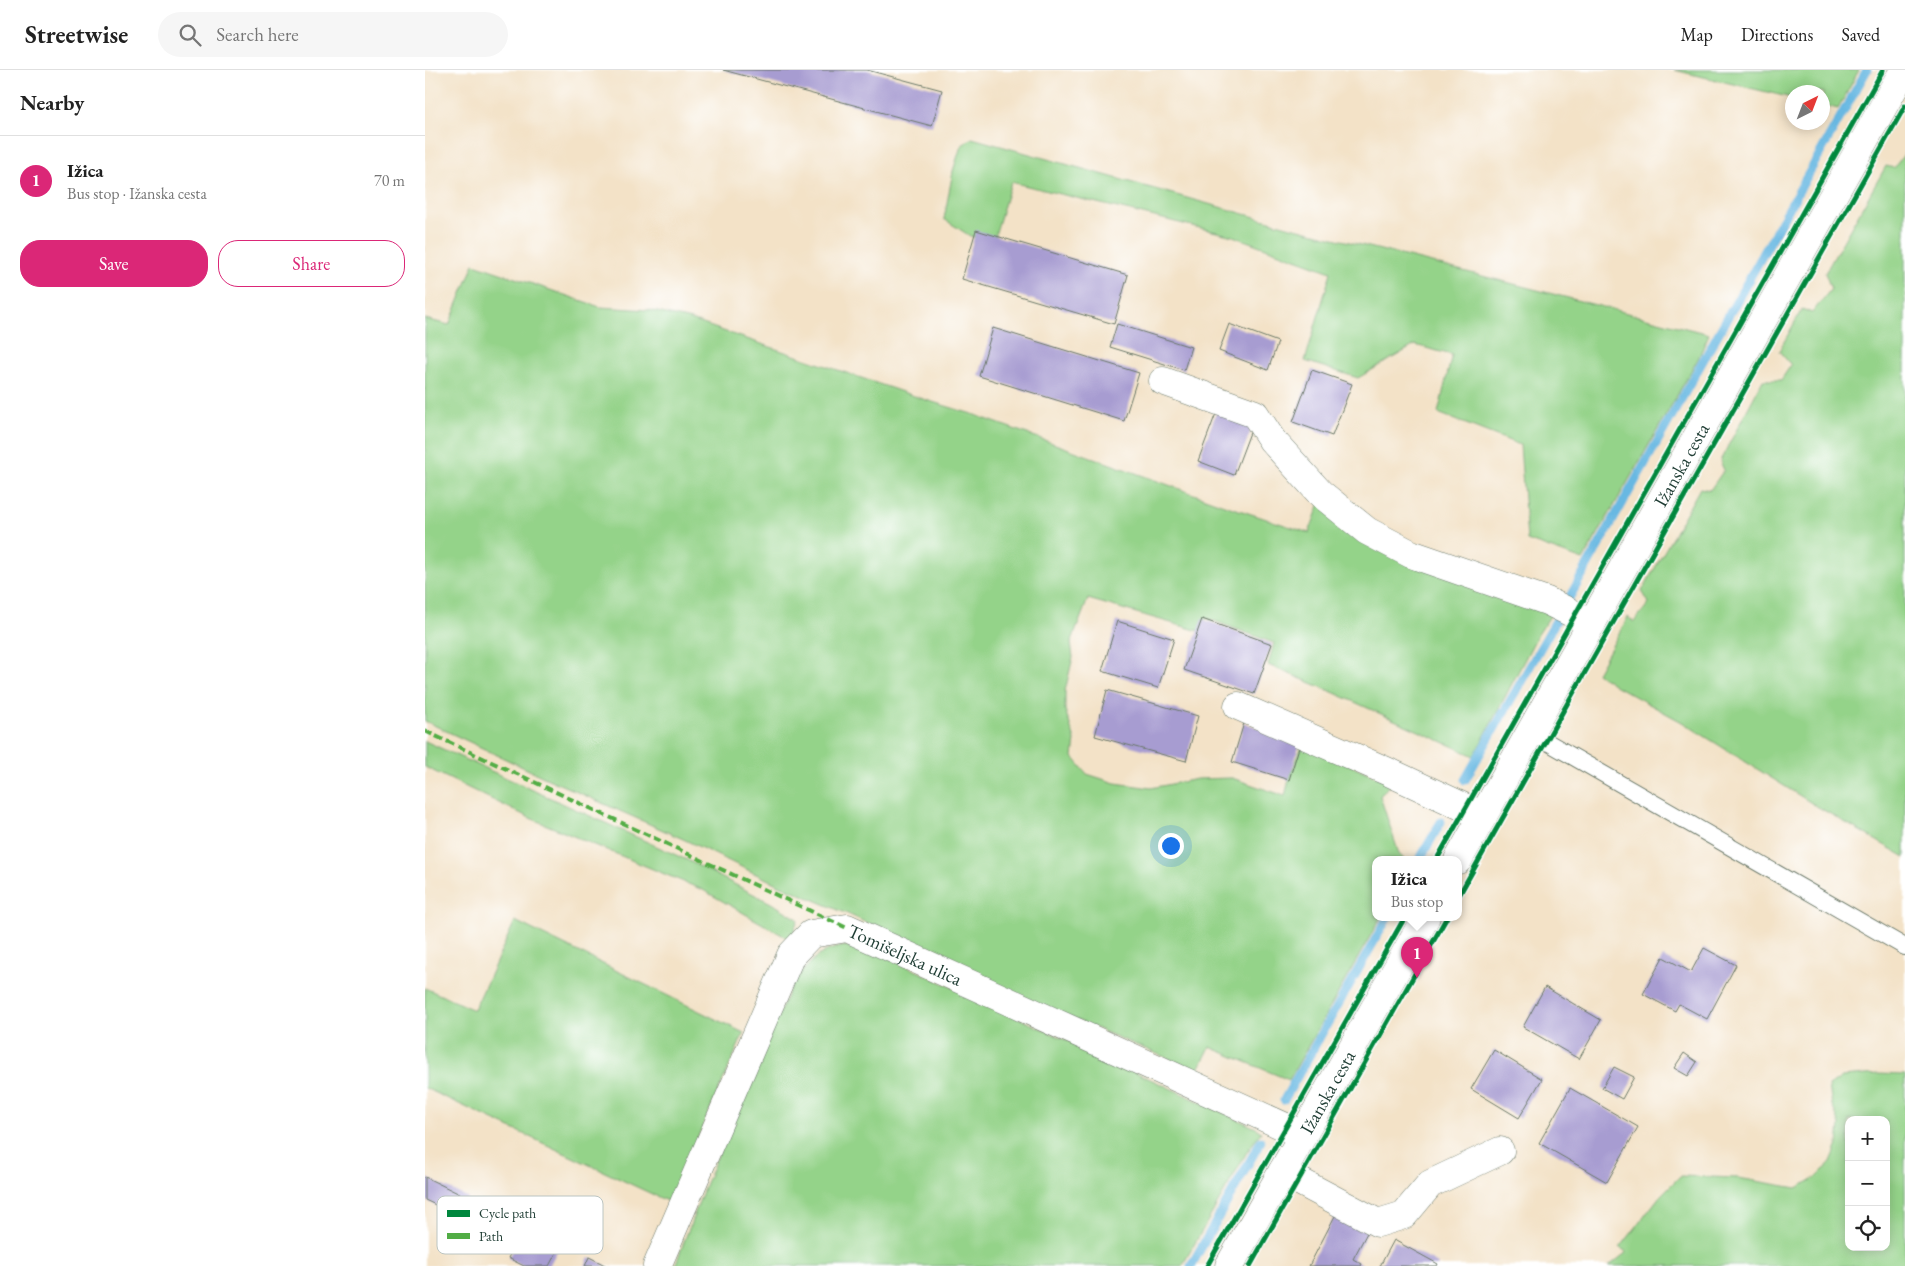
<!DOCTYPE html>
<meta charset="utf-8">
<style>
body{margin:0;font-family:"EB Garamond",serif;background:#f6f6f6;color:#222}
.controls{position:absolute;right:15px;bottom:15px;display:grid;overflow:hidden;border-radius:10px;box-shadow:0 2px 12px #0003}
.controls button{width:45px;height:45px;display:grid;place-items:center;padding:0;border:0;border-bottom:1px solid #e0e0e0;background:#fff;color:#222;font:25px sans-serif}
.compass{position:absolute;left:1360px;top:15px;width:45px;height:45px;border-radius:50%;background:#fff;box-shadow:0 2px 12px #0003;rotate:42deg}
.you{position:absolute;left:745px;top:775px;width:18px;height:18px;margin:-12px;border:4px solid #fff;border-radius:50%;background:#1a73e8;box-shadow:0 0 0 8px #1a73e833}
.badge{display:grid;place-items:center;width:32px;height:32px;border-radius:50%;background:#db2777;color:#fff;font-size:16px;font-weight:700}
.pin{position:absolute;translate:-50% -41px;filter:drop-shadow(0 1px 2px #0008)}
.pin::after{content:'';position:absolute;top:26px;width:18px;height:15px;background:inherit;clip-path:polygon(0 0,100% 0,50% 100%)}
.popup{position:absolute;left:947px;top:786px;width:90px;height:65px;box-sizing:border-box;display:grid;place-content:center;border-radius:10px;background:#fff;filter:drop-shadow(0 1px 4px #0005);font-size:16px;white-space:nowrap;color:#767676}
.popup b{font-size:19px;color:#222}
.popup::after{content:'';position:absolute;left:50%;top:100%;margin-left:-10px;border:10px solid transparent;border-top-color:#fff}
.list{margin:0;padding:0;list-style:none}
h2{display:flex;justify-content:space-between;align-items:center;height:65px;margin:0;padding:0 20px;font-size:21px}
h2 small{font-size:16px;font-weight:400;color:#767676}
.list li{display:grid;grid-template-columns:32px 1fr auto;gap:15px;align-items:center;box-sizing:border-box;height:90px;padding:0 20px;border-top:1px solid #e0e0e0}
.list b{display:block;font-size:19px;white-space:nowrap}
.list p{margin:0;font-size:16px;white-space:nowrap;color:#767676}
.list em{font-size:16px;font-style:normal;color:#767676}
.actions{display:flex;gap:10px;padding:15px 20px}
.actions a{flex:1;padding:11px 0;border:1px solid #db2777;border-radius:20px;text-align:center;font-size:18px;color:#db2777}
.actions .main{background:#db2777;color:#fff}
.icon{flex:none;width:28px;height:28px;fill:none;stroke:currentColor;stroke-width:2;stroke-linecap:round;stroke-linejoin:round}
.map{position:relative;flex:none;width:1480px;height:1196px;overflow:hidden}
header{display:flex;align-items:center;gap:30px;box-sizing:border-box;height:70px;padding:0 25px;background:#fff;border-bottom:1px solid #e0e0e0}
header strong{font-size:24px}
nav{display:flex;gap:28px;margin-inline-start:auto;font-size:18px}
.search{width:350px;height:45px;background:#f6f6f6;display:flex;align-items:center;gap:12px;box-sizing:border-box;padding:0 18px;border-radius:28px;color:#767676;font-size:19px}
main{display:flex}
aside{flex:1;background:#fff}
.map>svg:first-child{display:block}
.green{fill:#94d389;stroke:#5a885e;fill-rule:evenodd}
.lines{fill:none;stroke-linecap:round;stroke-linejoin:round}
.stream{stroke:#67b8e2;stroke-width:9}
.building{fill:#a79cd1}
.service-casing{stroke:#697767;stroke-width:18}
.minor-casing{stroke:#697767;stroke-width:29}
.tertiary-casing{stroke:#697767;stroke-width:29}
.service{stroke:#fff;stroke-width:16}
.minor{stroke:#fff;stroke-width:28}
.tertiary{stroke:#fff;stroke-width:28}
.quiet{stroke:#52ad45;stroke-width:4;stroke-dasharray:8 4;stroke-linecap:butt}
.cycleway-casing{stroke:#fff;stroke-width:8}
.cycleway{stroke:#00873e;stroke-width:5}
.labels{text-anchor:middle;stroke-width:4.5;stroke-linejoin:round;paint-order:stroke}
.street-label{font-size:19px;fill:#1f3d34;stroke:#fff}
.key{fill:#fff;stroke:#bcc5c2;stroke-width:1}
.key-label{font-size:14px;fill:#1f3d34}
</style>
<header>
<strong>Streetwise</strong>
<div class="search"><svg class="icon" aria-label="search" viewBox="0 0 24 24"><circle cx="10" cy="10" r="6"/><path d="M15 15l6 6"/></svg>Search here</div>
<nav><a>Map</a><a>Directions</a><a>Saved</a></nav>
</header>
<main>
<aside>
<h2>Nearby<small></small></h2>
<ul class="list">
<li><span class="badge">1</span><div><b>Ižica</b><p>Bus stop · Ižanska cesta</p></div><em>70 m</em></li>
</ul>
<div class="actions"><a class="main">Save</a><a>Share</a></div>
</aside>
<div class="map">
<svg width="1480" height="1196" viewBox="0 0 1480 1196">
<rect width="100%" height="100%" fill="#fff"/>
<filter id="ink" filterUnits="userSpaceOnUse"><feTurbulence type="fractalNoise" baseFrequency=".02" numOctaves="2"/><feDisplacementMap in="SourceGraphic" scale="10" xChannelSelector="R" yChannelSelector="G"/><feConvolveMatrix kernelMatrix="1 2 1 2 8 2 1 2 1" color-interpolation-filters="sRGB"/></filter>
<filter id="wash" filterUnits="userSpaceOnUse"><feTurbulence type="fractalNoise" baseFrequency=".0096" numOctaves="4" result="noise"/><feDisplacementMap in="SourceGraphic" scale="20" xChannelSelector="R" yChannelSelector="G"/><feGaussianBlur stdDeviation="1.12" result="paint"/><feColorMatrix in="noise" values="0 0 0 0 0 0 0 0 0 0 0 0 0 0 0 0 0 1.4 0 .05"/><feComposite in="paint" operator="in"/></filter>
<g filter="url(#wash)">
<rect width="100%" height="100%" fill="#f3e2c7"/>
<path class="green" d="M 1249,0 L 1434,0 L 1413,39 L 1398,35 L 1398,22 L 1368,22 L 1367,28 Z
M 547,68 L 866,157 L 1284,264 L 1273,289 L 1158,490 L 1102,470 L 1095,375 L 1013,343 L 1027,285 L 990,275 L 933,308 L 880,291 L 906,202 L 808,166 L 586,112 L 568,172 L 545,166 L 519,149 L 528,101 L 536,76 Z
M 1480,83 L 1480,787 L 1388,734 L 1257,652 L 1191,616 L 1172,603 L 1203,547 L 1209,552 L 1224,533 L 1217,521 L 1275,418 L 1285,420 L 1299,400 L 1295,391 L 1338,310 L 1356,310 L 1366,295 L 1354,281 L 1377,239 L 1387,243 L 1406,219 L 1400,203 L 1461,96 L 1469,98 Z
M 49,194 L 175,237 L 224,240 L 266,250 L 501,330 L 547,344 L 799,435 L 884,463 L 895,433 L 1127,543 L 1112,566 L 1049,686 L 903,620 L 843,595 L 849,573 L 781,548 L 774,561 L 663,529 L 646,573 L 648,587 L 640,621 L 640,640 L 650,670 L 648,687 L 662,704 L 690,713 L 726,718 L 772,709 L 807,708 L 860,726 L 864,710 L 878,674 L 966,713 L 955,726 L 974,784 L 979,789 L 951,789 L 951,847 L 956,847 L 864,1010 L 785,977 L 773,1001 L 611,933 L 425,845 L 352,814 L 258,769 L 123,709 L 0,651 L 0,249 L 24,255 Z
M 0,671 L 262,790 L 350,835 L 373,849 L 366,870 L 278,820 L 105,748 L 0,697 Z
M 90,851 L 319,963 L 244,1132 L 0,1018 L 0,918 L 49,940 Z
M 420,876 L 453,883 L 831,1058 L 836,1062 L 822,1082 L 757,1196 L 250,1196 L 281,1113 L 367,914 C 384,894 392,880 420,876 Z
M 1453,1004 L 1480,1005 L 1480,1196 L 1184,1196 L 1202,1182 L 1195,1178 L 1235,1126 L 1255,1106 L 1313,1108 L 1372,1118 L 1390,1108 L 1405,1094 L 1413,1075 L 1415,1055 L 1407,1035 L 1404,1016 L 1417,1007 ZM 1424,1050 L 1461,1050 L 1461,1177 L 1424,1177 Z"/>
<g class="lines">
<path class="stream" d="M 1143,530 L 1442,0
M 1040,710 L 1132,549
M 995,789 L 1016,752
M 859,1030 L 963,847
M 766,1196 L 836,1071"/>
</g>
<g id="blocks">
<path class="building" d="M 298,0 L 442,0 L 517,20 L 507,56 Z
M 551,160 L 703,205 L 689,254 L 537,209 Z
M 692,254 L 766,277 L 759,300 L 685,277 Z
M 804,254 L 853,272 L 843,300 L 794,281 Z
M 568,258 L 714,303 L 699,351 L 554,306 Z
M 887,300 L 927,314 L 907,366 L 868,352 Z
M 793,338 L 829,352 L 809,405 L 773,391 Z
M 777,549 L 847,574 L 829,624 L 759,600 Z
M 692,551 L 749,569 L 733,618 L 677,601 Z
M 682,620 L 773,646 L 761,691 L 670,666 Z
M 819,653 L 876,671 L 864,710 L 807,692 Z
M 1279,878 L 1311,895 L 1282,949 L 1254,934 L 1250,941 L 1218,924 L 1238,887 L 1266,902 Z
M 1120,917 L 1176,950 L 1154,989 L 1098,957 Z
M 1069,980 L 1117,1009 L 1094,1048 L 1046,1019 Z
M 1259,983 L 1272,992 L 1263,1006 L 1249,998 Z
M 1189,997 L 1209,1007 L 1197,1029 L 1177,1018 Z
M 1145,1018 L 1213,1057 L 1182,1112 L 1114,1073 Z
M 0,1107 L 43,1128 L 34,1146 L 0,1130 Z
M 911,1144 L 943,1161 L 928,1189 L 937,1194 L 936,1196 L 884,1196 Z
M 101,1154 L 137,1172 L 124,1196 L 99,1196 L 83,1188 Z
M 969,1170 L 1013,1194 L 1012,1196 L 955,1196 Z
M 164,1187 L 182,1196 L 160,1196 Z"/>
</g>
</g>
<g filter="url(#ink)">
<use href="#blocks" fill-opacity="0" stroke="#697767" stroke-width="1"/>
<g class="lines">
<g class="service-casing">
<path id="service" d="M 1105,662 L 1480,877"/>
</g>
<g class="minor-casing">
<g id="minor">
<path d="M 738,311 L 830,344 L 847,370 L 895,423 L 942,461 L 986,484 L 1122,531 L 1167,553"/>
<path d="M 813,636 L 966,703 L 1058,746"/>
<path d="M 857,1102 L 953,1153 L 979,1145 L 1005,1114 L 1075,1081"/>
<path id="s1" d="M 232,1196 L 366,885 L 386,864 L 422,858 L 878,1065"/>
</g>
</g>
<g class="tertiary-casing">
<g id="tertiary">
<path id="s2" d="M 1033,790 L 1479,0"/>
<path id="s3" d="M 804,1196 L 1001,847"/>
</g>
</g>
<use href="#service" class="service"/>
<use href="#minor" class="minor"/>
<use href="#tertiary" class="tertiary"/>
<path class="quiet" d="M 0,661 L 422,858"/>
<g class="cycleway-casing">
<path id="cycleway" d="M 1012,789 L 1458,0
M 1033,827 L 1480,36
M 782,1196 L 980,847
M 825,1196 L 1022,847"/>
</g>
<use href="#cycleway" class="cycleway"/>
</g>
</g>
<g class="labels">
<g class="street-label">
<text dy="7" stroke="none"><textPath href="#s2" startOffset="454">Ižanska cesta</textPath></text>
<text dy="7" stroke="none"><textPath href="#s1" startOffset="468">Tomišeljska ulica</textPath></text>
<text dy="7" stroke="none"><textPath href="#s3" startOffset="200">Ižanska cesta</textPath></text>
</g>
</g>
<rect x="12" y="1126" width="166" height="58" rx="8" class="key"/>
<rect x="22" y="1140" width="23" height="7" fill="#00873e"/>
<rect x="22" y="1163" width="23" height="6" fill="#52ad45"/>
<g class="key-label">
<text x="54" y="1148">Cycle path</text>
<text x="54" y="1171">Path</text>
</g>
</svg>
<div class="controls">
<button>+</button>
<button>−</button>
<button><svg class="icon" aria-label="locate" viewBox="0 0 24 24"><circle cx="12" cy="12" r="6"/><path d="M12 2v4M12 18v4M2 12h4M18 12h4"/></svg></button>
</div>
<svg class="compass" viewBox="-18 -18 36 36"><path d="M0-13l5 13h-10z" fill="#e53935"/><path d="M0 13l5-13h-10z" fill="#767676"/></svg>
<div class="you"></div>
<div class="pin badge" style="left:992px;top:908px">1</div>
<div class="popup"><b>Ižica</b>Bus stop</div>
</div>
</main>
